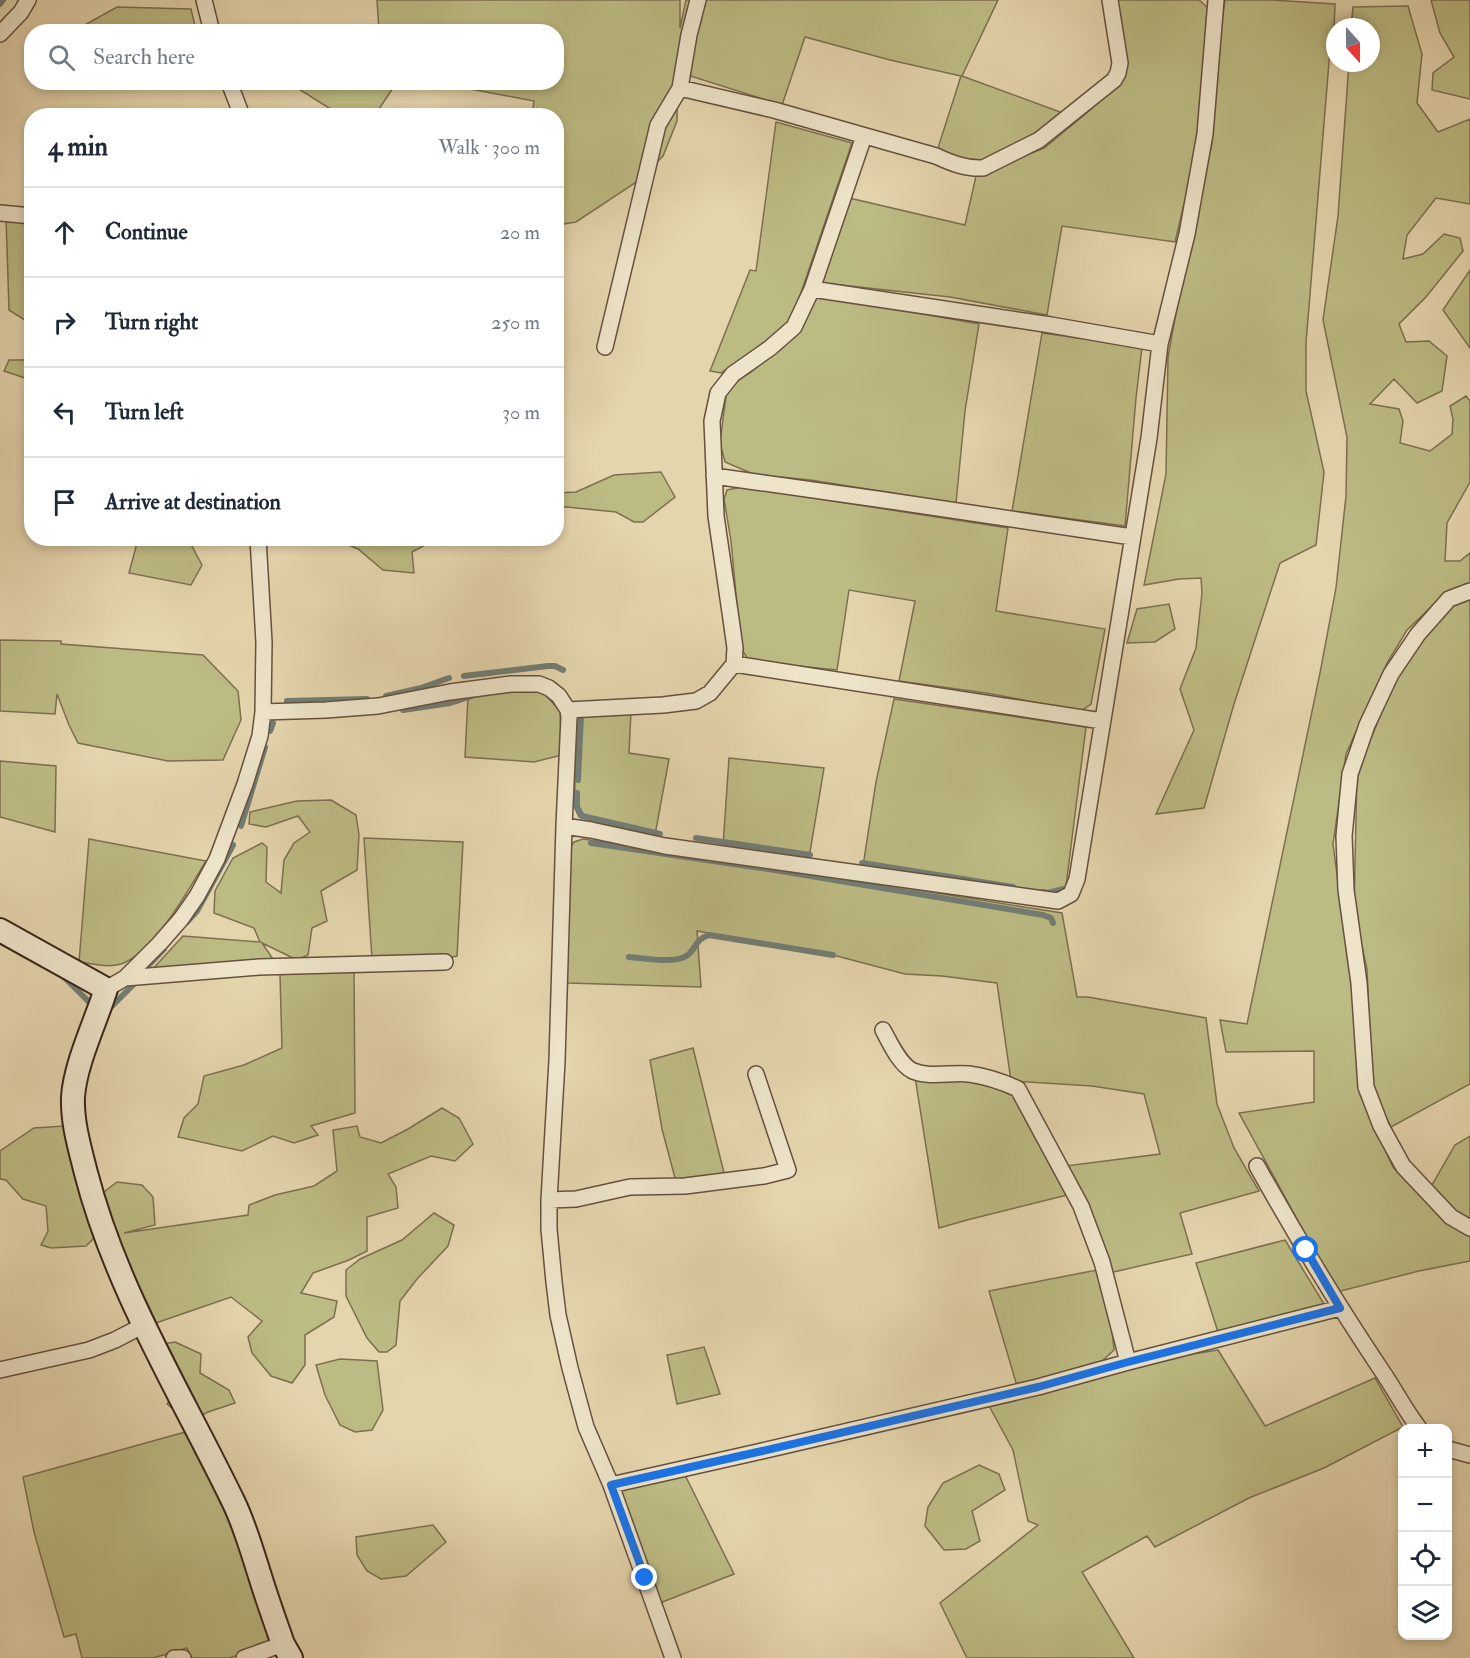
<!DOCTYPE html>
<meta charset="utf-8">
<style>
body{margin:0;font-family:"IM FELL Double Pica",serif;background:#f2f2f3;color:#1f2937}
.controls{position:absolute;right:18px;bottom:18px;display:grid;overflow:hidden;border-radius:12px;box-shadow:0 3px 9px #0003}
.controls button{width:54px;height:54px;display:grid;place-items:center;padding:0;border:0;border-bottom:2px solid #e0e1e3;background:#fff;color:#1f2937;font:30px sans-serif}
.compass{position:absolute;left:1326px;top:18px;width:54px;height:54px;border-radius:50%;background:#fff;box-shadow:0 3px 9px #0003;rotate:159deg}
.stop{position:absolute;width:18px;height:18px;margin:-14px;border:4px solid #1a73e8;border-radius:50%;background:#fff}
.stop.end{background:#1a73e8;border-color:#fff;box-shadow:0 2px 6px #0008}
.list{margin:0;padding:0;list-style:none}
h2{display:flex;justify-content:space-between;align-items:center;height:78px;margin:0;padding:0 24px;font-size:26px}
h2 small{font-size:20px;font-weight:400;color:#747a83}
.list li{display:grid;grid-template-columns:39px 1fr auto;gap:18px;align-items:center;box-sizing:border-box;height:90px;padding:0 24px;border-top:2px solid #e0e1e3}
.list b{display:block;font-size:22px;white-space:nowrap}
.list em{font-size:20px;font-style:normal;color:#747a83}
.icon{flex:none;width:33px;height:33px;fill:none;stroke:currentColor;stroke-width:2;stroke-linecap:round;stroke-linejoin:round}
.map{position:relative;flex:none;width:1470px;height:1658px;overflow:hidden}
.search{position:absolute;background:#fff;box-shadow:0 3px 9px #0003;left:24px;top:24px;width:540px;height:66px;display:flex;align-items:center;gap:15px;box-sizing:border-box;padding:0 21px;border-radius:24px;color:#747a83;font-size:22px}
.panel{position:absolute;background:#fff;box-shadow:0 3px 9px #0003;left:24px;top:108px;width:540px;height:438px;border-radius:24px}
.map>svg:first-child{display:block}
.green{fill:#bdbb84;stroke:#7c704f;stroke-width:1.5}
.lines{fill:none;stroke-linecap:round;stroke-linejoin:round}
.stream{stroke:#727d75;stroke-width:6}
.street-casing{stroke:#65513f;stroke-width:18}
.secondary-casing{stroke:#3a251a;stroke-width:26}
.street{stroke:#eee4ca;stroke-width:15}
.secondary{stroke:#eee4ca;stroke-width:22}
.route{stroke:#1a73e8;stroke-width:8}
</style>
<div class="map">
<svg width="1470" height="1658" viewBox="0 0 1470 1658">
<rect width="100%" height="100%" fill="#e5d5ad"/>
<filter id="stains"><feTurbulence type="fractalNoise" baseFrequency=".00333" numOctaves="4"/><feColorMatrix values="0 0 0 0 .2 0 0 0 0 .09 0 0 0 0 .02 0 0 0 .5 -.17"/></filter>
<radialGradient id="worn" r=".72"><stop offset=".6" stop-color="#630" stop-opacity="0"/><stop offset="1" stop-color="#630" stop-opacity=".3"/></radialGradient>
<path class="green" d="M 377,0 L 680,0 L 680,28 L 686,0 L 998,0 L 962,76 L 1063,113 L 1032,140 L 976,166 L 937,151 L 961,76 L 890,60 L 805,37 L 782,105 L 678,72 L 677,121 L 663,156 L 638,181 L 576,222 L 557,225 L 556,116 L 532,115 L 534,101 L 439,83 L 556,82 L 556,32 L 379,31 Z
M 1116,0 L 1199,0 L 1207,7 L 1201,133 L 1175,242 L 1062,226 L 1047,315 L 950,297 L 822,283 L 849,198 L 965,225 L 976,176 L 1044,148 L 1089,111 L 1123,78 L 1127,65 Z
M 1225,0 L 1272,0 L 1335,4 L 1334,31 L 1330,50 L 1306,343 L 1306,391 L 1324,472 L 1316,545 L 1280,563 L 1234,704 L 1204,808 L 1156,814 L 1194,730 L 1180,689 L 1196,648 L 1202,593 L 1201,578 L 1179,579 L 1144,585 L 1166,474 L 1168,357 L 1181,285 L 1212,143 L 1221,27 Z
M 1431,0 L 1470,0 L 1470,99 L 1432,90 L 1433,73 L 1454,57 L 1440,33 Z
M 1408,6 L 1422,54 L 1417,103 L 1438,132 L 1470,119 L 1470,204 L 1436,198 L 1407,235 L 1403,259 L 1423,254 L 1444,234 L 1460,238 L 1463,251 L 1426,297 L 1399,324 L 1406,342 L 1429,341 L 1447,356 L 1442,391 L 1417,403 L 1394,379 L 1370,404 L 1399,409 L 1403,421 L 1400,443 L 1430,451 L 1452,434 L 1453,419 L 1450,406 L 1466,396 L 1470,401 L 1470,482 L 1447,523 L 1445,561 L 1460,561 L 1470,553 L 1470,583 L 1448,591 L 1407,630 L 1387,663 L 1346,754 L 1333,844 L 1353,998 L 1359,1092 L 1393,1167 L 1444,1221 L 1470,1233 L 1470,1261 L 1419,1271 L 1337,1292 L 1239,1113 L 1314,1102 L 1314,1051 L 1226,1052 L 1220,1020 L 1247,1024 L 1320,673 L 1336,588 L 1346,496 L 1347,437 L 1323,320 L 1338,216 L 1349,63 L 1371,63 L 1371,27 L 1351,27 L 1353,7 Z
M 117,7 L 191,9 L 196,30 L 74,31 Z
M 298,83 L 392,83 L 393,88 L 375,115 L 340,115 L 297,88 Z
M 776,122 L 852,143 L 789,328 L 721,373 L 710,371 L 750,270 L 756,271 Z
M 6,217 L 31,220 L 31,324 L 9,310 Z
M 1470,270 L 1470,348 L 1443,310 Z
M 816,297 L 864,303 L 979,324 L 965,411 L 956,503 L 810,480 L 753,474 L 725,462 L 720,443 L 727,388 L 751,372 L 797,333 Z
M 1042,333 L 1142,347 L 1136,398 L 1125,526 L 1012,511 Z
M 9,360 L 31,360 L 31,380 L 4,371 Z
M 661,472 L 675,497 L 643,522 L 634,522 L 616,512 L 557,506 L 557,493 L 576,492 L 614,475 Z
M 742,487 L 1008,528 L 996,611 L 1105,629 L 1091,704 L 1081,711 L 986,693 L 899,681 L 915,601 L 849,590 L 837,670 L 749,661 L 741,648 L 731,541 L 724,499 L 727,490 Z
M 138,539 L 188,539 L 202,565 L 191,585 L 129,573 Z
M 429,539 L 429,543 L 412,552 L 414,573 L 383,570 L 358,549 L 334,539 Z
M 1470,599 L 1470,1084 L 1391,1127 L 1372,1090 L 1367,969 L 1354,911 L 1357,771 L 1402,665 L 1455,601 Z
M 1169,604 L 1175,629 L 1155,642 L 1127,643 L 1137,609 Z
M 0,640 L 61,641 L 61,644 L 203,655 L 238,691 L 241,720 L 223,760 L 168,761 L 78,743 L 69,725 L 57,694 L 55,714 L 0,711 Z
M 525,690 L 544,693 L 560,711 L 562,755 L 534,762 L 465,757 L 468,697 Z
M 894,699 L 1086,727 L 1065,894 L 863,866 L 876,782 Z
M 631,711 L 629,753 L 669,759 L 655,835 L 579,817 L 574,806 L 578,713 Z
M 729,758 L 824,768 L 809,858 L 723,846 Z
M 0,761 L 56,766 L 55,832 L 0,817 Z
M 331,800 L 356,815 L 359,835 L 357,870 L 321,891 L 327,921 L 312,928 L 308,955 L 297,960 L 262,943 L 273,959 L 267,971 L 150,972 L 183,936 L 260,942 L 254,928 L 214,913 L 215,891 L 233,858 L 262,843 L 267,847 L 266,882 L 281,893 L 284,860 L 294,843 L 310,832 L 298,816 L 266,827 L 249,824 L 250,812 L 297,801 Z
M 364,838 L 463,842 L 457,956 L 440,959 L 372,959 Z
M 89,839 L 206,861 C 188,890 154,953 121,964 C 107,968 93,964 79,962 Z
M 583,839 L 762,865 L 1062,913 L 1077,997 L 1088,997 L 1206,1018 L 1217,1104 L 1234,1148 L 1259,1191 L 1180,1213 L 1192,1254 L 1109,1273 L 1087,1201 L 1065,1166 L 1160,1154 L 1144,1094 L 1092,1086 L 1011,1081 L 997,983 L 942,976 L 905,974 L 833,955 L 697,931 L 701,987 L 567,983 L 569,849 L 574,842 Z
M 354,970 L 355,1113 L 311,1126 L 318,1135 L 294,1143 L 273,1136 L 242,1151 L 178,1137 L 184,1118 L 198,1104 L 204,1076 L 244,1065 L 282,1048 L 280,974 Z
M 693,1048 L 724,1173 L 676,1182 L 662,1129 L 650,1060 Z
M 915,1077 L 980,1080 L 1012,1092 L 1071,1194 L 967,1220 L 939,1228 Z
M 442,1108 L 459,1118 L 473,1144 L 455,1161 L 431,1156 L 388,1174 L 396,1187 L 398,1208 L 367,1217 L 367,1251 L 349,1260 L 313,1273 L 301,1293 L 337,1301 L 334,1317 L 305,1335 L 305,1365 L 292,1383 L 271,1376 L 252,1353 L 248,1337 L 262,1321 L 231,1297 L 150,1325 L 96,1198 L 117,1182 L 142,1185 L 153,1197 L 155,1225 L 124,1233 L 248,1215 L 249,1205 L 275,1195 L 314,1186 L 337,1171 L 333,1130 L 357,1126 L 360,1137 L 381,1143 L 408,1129 Z
M 65,1126 L 95,1237 L 86,1246 L 51,1248 L 41,1245 L 48,1231 L 46,1206 L 23,1199 L 6,1180 L 0,1179 L 0,1151 L 34,1128 Z
M 1470,1136 L 1470,1222 L 1464,1220 L 1432,1185 L 1455,1145 Z
M 434,1213 L 454,1225 L 448,1246 L 417,1279 L 400,1301 L 396,1345 L 387,1352 L 379,1352 L 367,1338 L 346,1296 L 346,1270 L 360,1259 L 402,1240 Z
M 1285,1240 L 1324,1304 L 1218,1332 L 1196,1263 Z
M 1097,1270 L 1112,1330 L 1114,1350 L 1099,1364 L 1017,1386 L 989,1291 Z
M 175,1342 L 201,1354 L 200,1373 L 229,1390 L 235,1403 L 208,1412 L 189,1422 L 167,1404 L 180,1389 L 157,1345 Z
M 704,1347 L 720,1394 L 677,1404 L 667,1355 Z
M 1218,1350 L 1265,1426 L 1375,1378 L 1403,1427 L 1324,1468 L 1249,1498 L 1155,1547 L 1147,1536 L 1082,1572 L 1134,1658 L 967,1658 L 940,1603 L 1038,1525 L 1028,1521 L 1013,1450 L 988,1404 L 1193,1354 Z
M 340,1359 L 377,1361 L 383,1410 L 372,1430 L 355,1432 L 340,1425 L 325,1395 L 316,1365 Z
M 189,1431 L 239,1537 L 274,1644 L 229,1658 L 192,1658 L 187,1648 L 153,1658 L 82,1658 L 76,1634 L 64,1637 L 34,1532 L 23,1477 Z
M 979,1465 L 999,1474 L 1005,1490 L 972,1511 L 980,1541 L 966,1549 L 944,1550 L 925,1526 L 928,1507 L 943,1483 Z
M 683,1471 L 734,1574 L 660,1603 L 618,1486 Z
M 433,1525 L 446,1542 L 406,1576 L 381,1579 L 367,1571 L 357,1555 L 356,1537 Z"/>
<g class="lines">
<path class="stream" d="M 0,4 L 3,0
M 464,676 L 548,666 L 555,666 L 563,670
M 386,696 L 421,688 L 449,678
M 287,701 L 367,699
M 403,710 L 450,703 L 475,695
M 270,731 L 273,723
M 578,780 L 581,715
M 577,793 L 577,807 L 582,816 L 660,834
M 241,826 L 265,747
M 696,838 L 810,855
M 591,843 L 775,870 L 1043,915 L 1051,918 L 1053,923
M 862,863 L 1013,887
M 1043,892 L 1048,893 L 1064,889
M 187,922 L 197,911 L 233,845
M 629,957 C 644,958 678,965 689,954 C 698,945 695,940 709,935 L 833,955
M 144,970 L 164,949
M 61,974 L 88,1001
M 112,1006 L 134,984"/>
<g class="street-casing">
<path id="street" d="M 204,0 L 212,32
M 0,34 L 21,12 L 28,0
M 229,82 L 242,116
M 680,88 L 774,110 L 936,156 C 951,163 966,169 983,168 L 1039,140 L 1114,80 L 1118,73 L 1120,63 L 1110,0
M 0,213 L 32,216
M 812,289 L 1051,325 L 1160,344
M 605,347 L 658,125 L 680,88 L 689,35 L 698,0
M 714,476 L 877,499 L 1132,537
M 1470,591 L 1449,599 L 1418,634 L 1391,674 L 1367,725 L 1350,774 L 1344,836 L 1346,890 L 1359,983 L 1366,1087 L 1381,1126 L 1403,1166 L 1451,1217 L 1470,1228
M 734,664 L 1102,721
M 568,710 L 663,705 L 696,701 L 710,693 L 734,664 L 735,648 L 731,619 L 716,516 L 712,421 L 718,393 L 733,374 L 770,348 L 794,327 L 812,289 L 864,136
M 263,712 L 326,710 L 378,706 L 450,692 L 511,684 L 539,684 L 549,688 L 559,696 L 568,710 L 569,717 L 564,826 L 557,1061 L 549,1200 L 549,1229 L 554,1282 L 558,1315 L 570,1368 L 586,1427 L 611,1485 L 673,1658
M 564,826 L 591,830 L 665,846 L 1058,901 L 1071,894 L 1077,879 L 1149,438 L 1160,344 L 1187,234 L 1205,134 L 1216,0
M 125,978 L 259,967 L 445,962
M 106,989 L 125,978 L 160,943 L 181,919 L 197,896 L 217,859 L 245,784 L 260,736 L 263,712 L 264,642 L 258,538
M 883,1030 C 890,1043 900,1065 913,1071 C 931,1078 951,1072 969,1074 C 985,1076 1003,1082 1018,1089 L 1081,1206 L 1102,1262 L 1128,1362
M 1257,1166 C 1296,1236 1337,1304 1382,1371 C 1395,1390 1405,1410 1419,1428
M 549,1200 L 576,1199 L 630,1187 L 685,1186 L 764,1176 L 788,1170 L 756,1074
M 0,1370 L 89,1350 L 115,1340 L 144,1325
M 1448,1449 L 1470,1455
M 611,1485 L 762,1451 L 1038,1387 L 1128,1362 L 1340,1308
M 174,1658 L 183,1658
M 244,1658 L 283,1644"/>
</g>
<g class="secondary-casing">
<path id="secondary" d="M 0,930 L 106,989 C 96,1021 75,1064 73,1097 C 72,1123 80,1149 86,1173 C 116,1290 182,1395 234,1503 C 245,1526 252,1551 260,1576 C 267,1599 275,1621 283,1644 L 291,1658"/>
</g>
<use href="#street" class="street"/>
<use href="#secondary" class="secondary"/>
</g>
<g class="lines">
<path class="route" d="M 645,1578 L 611,1485 L 762,1451 L 1038,1387 L 1128,1362 L 1340,1308 L 1306,1250"/>
</g>
<rect width="100%" height="100%" filter="url(#stains)"/>
<rect width="100%" height="100%" fill="url(#worn)"/>
</svg>
<div class="controls">
<button>+</button>
<button>−</button>
<button><svg class="icon" aria-label="locate" viewBox="0 0 24 24"><circle cx="12" cy="12" r="6"/><path d="M12 2v4M12 18v4M2 12h4M18 12h4"/></svg></button>
<button><svg class="icon" aria-label="layers" viewBox="0 0 24 24"><path d="M12 4l9 5-9 5-9-5zM3 14l9 5 9-5"/></svg></button>
</div>
<svg class="compass" viewBox="-18 -18 36 36"><path d="M0-13l5 13h-10z" fill="#e53935"/><path d="M0 13l5-13h-10z" fill="#747a83"/></svg>
<div class="stop" style="left:1306px;top:1250px"></div>
<div class="stop end" style="left:645px;top:1578px"></div>
<div class="search"><svg class="icon" aria-label="search" viewBox="0 0 24 24"><circle cx="10" cy="10" r="6"/><path d="M15 15l6 6"/></svg>Search here</div>
<section class="panel">
<h2>4 min<small>Walk · 300 m</small></h2>
<ul class="list">
<li><svg class="icon" aria-label="ahead" viewBox="0 0 24 24"><path d="M12 20V5M6 11l6-6 6 6"/></svg><div><b>Continue</b></div><em>20 m</em></li>
<li><svg class="icon" aria-label="right" viewBox="0 0 24 24"><path d="M7 20v-9h11M14 6l5 5-5 5"/></svg><div><b>Turn right</b></div><em>250 m</em></li>
<li><svg class="icon" aria-label="left" viewBox="0 0 24 24"><path d="M17 20v-9H6M10 6l-5 5 5 5"/></svg><div><b>Turn left</b></div><em>30 m</em></li>
<li><svg class="icon" aria-label="arrive" viewBox="0 0 24 24"><path d="M6 21V4h12l-3 4 3 4H6"/></svg><div><b>Arrive at destination</b></div></li>
</ul>
</section>
</div>
